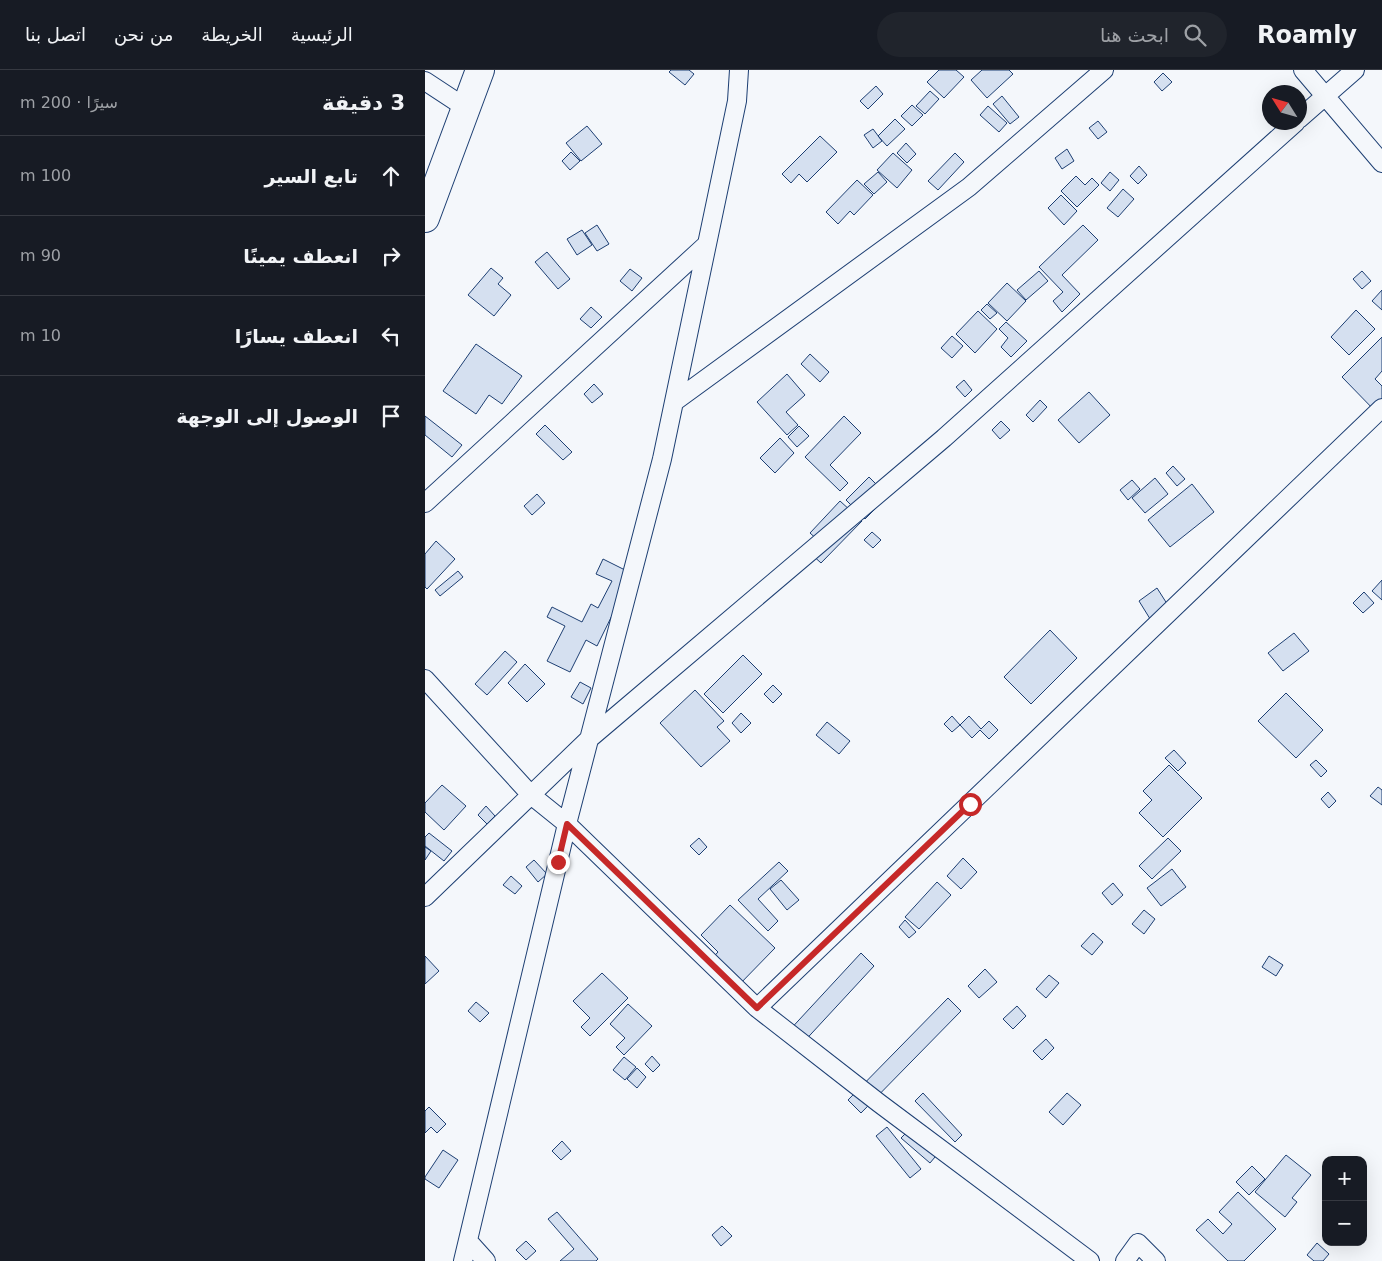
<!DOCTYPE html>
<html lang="ar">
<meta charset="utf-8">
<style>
body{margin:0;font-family:"DejaVu Sans","Noto Sans Arabic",sans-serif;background:#20242c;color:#f1f3f6;direction:rtl}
.controls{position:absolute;right:15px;bottom:15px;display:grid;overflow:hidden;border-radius:10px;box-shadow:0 5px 20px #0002}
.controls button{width:45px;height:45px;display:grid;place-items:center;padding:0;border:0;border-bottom:1px solid #363941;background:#171b24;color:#f1f3f6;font:25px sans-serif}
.compass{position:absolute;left:837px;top:15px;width:45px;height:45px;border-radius:50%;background:#171b24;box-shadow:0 5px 20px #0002;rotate:307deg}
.stop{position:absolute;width:15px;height:15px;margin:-11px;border:4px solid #c62828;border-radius:50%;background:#fff}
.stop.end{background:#c62828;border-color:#fff;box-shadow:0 1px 5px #0008}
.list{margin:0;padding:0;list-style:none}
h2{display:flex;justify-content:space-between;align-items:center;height:65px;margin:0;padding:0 20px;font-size:21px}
h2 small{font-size:16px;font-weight:400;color:#9ea1a6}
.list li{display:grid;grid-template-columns:32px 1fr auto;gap:15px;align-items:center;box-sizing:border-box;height:80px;padding:0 20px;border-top:1px solid #363941}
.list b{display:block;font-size:19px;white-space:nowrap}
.list em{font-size:16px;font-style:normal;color:#9ea1a6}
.icon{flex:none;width:28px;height:28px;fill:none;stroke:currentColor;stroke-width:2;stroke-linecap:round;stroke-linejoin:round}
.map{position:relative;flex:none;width:957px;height:1191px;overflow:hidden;direction:ltr}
header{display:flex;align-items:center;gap:30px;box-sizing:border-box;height:70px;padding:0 25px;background:#171b24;border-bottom:1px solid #363941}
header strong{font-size:24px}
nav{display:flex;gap:28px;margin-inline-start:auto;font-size:18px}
.search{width:350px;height:45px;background:#20242c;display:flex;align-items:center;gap:12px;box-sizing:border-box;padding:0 18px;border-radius:28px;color:#9ea1a6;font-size:19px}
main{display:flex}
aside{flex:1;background:#171b24}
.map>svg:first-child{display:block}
.building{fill:#d5e0f0;stroke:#1d3f73}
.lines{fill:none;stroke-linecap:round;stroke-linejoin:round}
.minor-casing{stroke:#1d3f73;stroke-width:20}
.trunk-casing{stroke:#1d3f73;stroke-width:30}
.minor{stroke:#f4f7fb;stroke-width:18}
.trunk{stroke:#f4f7fb;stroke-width:28}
.route{stroke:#c62828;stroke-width:6}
</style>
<header>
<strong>Roamly</strong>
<div class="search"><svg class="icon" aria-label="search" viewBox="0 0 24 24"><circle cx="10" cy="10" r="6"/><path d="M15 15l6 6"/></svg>ابحث هنا</div>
<nav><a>الرئيسية</a><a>الخريطة</a><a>من نحن</a><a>اتصل بنا</a></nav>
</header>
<main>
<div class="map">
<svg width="957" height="1191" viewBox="0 0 957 1191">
<rect width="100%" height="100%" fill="#f4f7fb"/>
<path class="building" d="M 246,0 L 264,0 L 269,4 L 260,15 L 244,2 Z
M 514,0 L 531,0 L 539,7 L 519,28 L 502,12 Z
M 557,0 L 584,0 L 588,4 L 562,28 L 546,10 Z
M 738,3 L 747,12 L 737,21 L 729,12 Z
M 451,16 L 458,24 L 443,39 L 435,31 Z
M 505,21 L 514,29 L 500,44 L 491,36 Z
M 577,26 L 594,47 L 585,54 L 568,34 Z
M 487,35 L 498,45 L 487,56 L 476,46 Z
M 563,36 L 582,53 L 574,62 L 555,45 Z
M 470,49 L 480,59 L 462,76 L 453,66 Z
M 673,51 L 682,62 L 673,69 L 664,58 Z
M 162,56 L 177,74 L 156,91 L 141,73 Z
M 448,59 L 457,71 L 448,78 L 439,65 Z
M 395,66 L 412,82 L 382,112 L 374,104 L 366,113 L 357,104 Z
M 481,73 L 491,84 L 482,93 L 472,83 Z
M 642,79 L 649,91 L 637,99 L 630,88 Z
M 146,82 L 155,91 L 145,100 L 137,91 Z
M 468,83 L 487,100 L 472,118 L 452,100 Z
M 530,83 L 539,92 L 513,120 L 503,111 Z
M 714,96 L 722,105 L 713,114 L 705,106 Z
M 453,102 L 462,112 L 449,124 L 439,114 Z
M 685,102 L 694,110 L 685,121 L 676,113 Z
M 651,106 L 660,115 L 667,108 L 674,115 L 652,137 L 636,121 Z
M 432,110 L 448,125 L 429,145 L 425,141 L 413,154 L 401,142 Z
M 698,119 L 709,129 L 693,147 L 682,138 Z
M 636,125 L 652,141 L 639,155 L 623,138 Z
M 172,155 L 184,174 L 172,181 L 160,163 Z
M 658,155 L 673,170 L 637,205 L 655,224 L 637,242 L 628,231 L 638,222 L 614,197 Z
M 157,160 L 167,175 L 152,185 L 142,169 Z
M 122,182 L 145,209 L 133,219 L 110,192 Z
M 66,198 L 78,208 L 73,214 L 86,225 L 69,246 L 43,225 Z
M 205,199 L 217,208 L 207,221 L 195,211 Z
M 614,201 L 623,211 L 601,230 L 592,220 Z
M 937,201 L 946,211 L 937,219 L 928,209 Z
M 582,213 L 601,231 L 582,251 L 563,233 Z
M 957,220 L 957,240 L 947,231 Z
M 562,234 L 572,243 L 565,249 L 556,240 Z
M 166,237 L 177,247 L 166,258 L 155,249 Z
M 931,240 L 950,259 L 924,285 L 906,267 Z
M 553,241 L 572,259 L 550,283 L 531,264 Z
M 581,252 L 602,271 L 586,287 L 576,277 L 583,268 L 574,259 Z
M 527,266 L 538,276 L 527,288 L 516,278 Z
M 957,267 L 957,301 L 950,309 L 957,316 L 957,341 L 954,345 L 917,307 Z
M 51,274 L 97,306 L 77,334 L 64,325 L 51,344 L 18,321 Z
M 385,284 L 404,302 L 395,312 L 376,294 Z
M 362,304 L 380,325 L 361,342 L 373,355 L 362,365 L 332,332 Z
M 539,310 L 547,320 L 540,327 L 531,317 Z
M 169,314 L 178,324 L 167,333 L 159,324 Z
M 664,322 L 685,345 L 654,373 L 633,350 Z
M 615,330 L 622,337 L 608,352 L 601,345 Z
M 0,346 L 37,375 L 27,387 L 0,365 Z
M 419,346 L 436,363 L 405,395 L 423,413 L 415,421 L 380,387 Z
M 576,351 L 585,360 L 575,369 L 567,360 Z
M 120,355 L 147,382 L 138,390 L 111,364 Z
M 374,356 L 384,366 L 372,377 L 363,367 Z
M 355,368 L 369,383 L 350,403 L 335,388 Z
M 748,396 L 760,409 L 752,416 L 741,403 Z
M 444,407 L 463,426 L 440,449 L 421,430 Z
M 730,408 L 743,424 L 720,443 L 707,428 Z
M 707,410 L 715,419 L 703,430 L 695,420 Z
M 767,414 L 789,442 L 745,477 L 723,450 Z
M 112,424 L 120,433 L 107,445 L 99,436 Z
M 415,431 L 437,451 L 396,493 L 385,483 L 395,472 L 385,463 Z
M 447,462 L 456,470 L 448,478 L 439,470 Z
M 11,471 L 30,489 L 2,519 L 0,517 L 0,484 Z
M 178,489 L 212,506 L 201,517 L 172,576 L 161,570 L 145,602 L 122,591 L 140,556 L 122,547 L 127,537 L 157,552 L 166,534 L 173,538 L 187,511 L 171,504 Z
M 33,501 L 38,507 L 15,526 L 10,520 Z
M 957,510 L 957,530 L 947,521 Z
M 732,518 L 746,540 L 727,552 L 714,531 Z
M 939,522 L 949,533 L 938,543 L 928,533 Z
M 625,560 L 652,588 L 606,634 L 579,607 Z
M 869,563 L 884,581 L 858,601 L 843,583 Z
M 80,581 L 92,592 L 62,625 L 50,614 Z
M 318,585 L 337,604 L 298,643 L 279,624 Z
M 100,594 L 120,614 L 102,632 L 83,613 Z
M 155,612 L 166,618 L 158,634 L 146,627 Z
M 348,615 L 357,624 L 348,633 L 339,624 Z
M 270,620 L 299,651 L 292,657 L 305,671 L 276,697 L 235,653 Z
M 861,623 L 898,660 L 871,688 L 833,651 Z
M 316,643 L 326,653 L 316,663 L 307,653 Z
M 527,646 L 535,655 L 544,646 L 556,659 L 564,651 L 573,660 L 564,669 L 555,660 L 547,668 L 535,655 L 527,662 L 519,654 Z
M 402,652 L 425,671 L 414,684 L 391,665 Z
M 749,680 L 761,693 L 753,701 L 740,688 Z
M 891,690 L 902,701 L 896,707 L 885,695 Z
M 744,695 L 777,728 L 738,767 L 714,743 L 727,730 L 718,721 Z
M 17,715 L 41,736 L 19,760 L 0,742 L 0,733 Z
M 953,717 L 957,720 L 957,735 L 945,726 Z
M 903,722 L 911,731 L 904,738 L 896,729 Z
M 61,736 L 70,746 L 62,754 L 53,745 Z
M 4,763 L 27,781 L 19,791 L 0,776 L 0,767 Z
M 274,768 L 282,777 L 274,785 L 265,776 Z
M 743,768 L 756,781 L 727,809 L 714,796 Z
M 0,777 L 6,781 L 0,790 Z
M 538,788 L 552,802 L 536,819 L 522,806 Z
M 109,790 L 122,804 L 113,812 L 101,797 Z
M 354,792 L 363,801 L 333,829 L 353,851 L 343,861 L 313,830 Z
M 747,799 L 761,817 L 736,836 L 722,818 Z
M 86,806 L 97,816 L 90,824 L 78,815 Z
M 356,810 L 374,830 L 362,840 L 345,819 Z
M 512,812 L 526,825 L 494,859 L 480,847 Z
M 688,813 L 698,825 L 687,835 L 677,823 Z
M 305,835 L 350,878 L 310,919 L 283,893 L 293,882 L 276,865 Z
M 719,840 L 730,849 L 719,864 L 707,854 Z
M 480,850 L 491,862 L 484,868 L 474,857 Z
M 668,863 L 678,872 L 667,885 L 656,876 Z
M 436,883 L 449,896 L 374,977 L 361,964 Z
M 0,886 L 14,901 L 0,914 Z
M 844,886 L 858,895 L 851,906 L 837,897 Z
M 560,899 L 572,912 L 554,928 L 543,916 Z
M 177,903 L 203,928 L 165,966 L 156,957 L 165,948 L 148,931 Z
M 624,905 L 634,913 L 621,928 L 611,919 Z
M 523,928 L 536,941 L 436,1043 L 423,1030 Z
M 51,932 L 64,943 L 55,952 L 43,941 Z
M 203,934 L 227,956 L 199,985 L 191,977 L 200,968 L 185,954 Z
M 592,936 L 601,946 L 588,959 L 578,949 Z
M 621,969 L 629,978 L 617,990 L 608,981 Z
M 227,986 L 235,995 L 228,1002 L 220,994 Z
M 199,987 L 211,997 L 200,1010 L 188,1000 Z
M 212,998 L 221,1007 L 212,1018 L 202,1009 Z
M 498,1023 L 537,1065 L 530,1072 L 490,1031 Z
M 642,1023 L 656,1035 L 638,1055 L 624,1042 Z
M 4,1037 L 21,1054 L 12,1063 L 6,1057 L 0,1063 L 0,1041 Z
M 480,1041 L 520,1075 L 505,1093 L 476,1068 L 484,1060 L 472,1050 Z
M 462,1057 L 496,1099 L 485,1108 L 451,1066 Z
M 137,1071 L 146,1081 L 136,1090 L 127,1081 Z
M 18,1080 L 33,1090 L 14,1118 L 0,1109 L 0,1107 Z
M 861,1085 L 886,1105 L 867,1128 L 872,1132 L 860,1147 L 830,1122 Z
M 827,1096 L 840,1109 L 824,1125 L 811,1112 Z
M 813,1122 L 851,1159 L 819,1191 L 803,1191 L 771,1160 L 783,1149 L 798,1164 L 807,1154 L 794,1142 Z
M 132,1142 L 173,1189 L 171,1191 L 135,1191 L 149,1179 L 123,1149 Z
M 297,1156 L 307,1166 L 296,1176 L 287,1165 Z
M 101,1171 L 111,1181 L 101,1190 L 91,1180 Z
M 892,1173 L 904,1184 L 898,1191 L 889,1191 L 882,1185 Z"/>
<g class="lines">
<g class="minor-casing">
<path id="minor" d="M 878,0 L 957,93
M 0,11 L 41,38
M 874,49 L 930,0
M 249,332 L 544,117 L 679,0
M 0,433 L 281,175
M 0,609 L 106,725 L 142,754 L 332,938 L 454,1033 L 665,1191
M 0,827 L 164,669 L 519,368 L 871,52
M 332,938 L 957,338
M 43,1171 L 61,1191
M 38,1191 L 142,754 L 237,389 L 312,31 L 314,0
M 700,1191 L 713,1173 L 731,1191"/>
</g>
<g class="trunk-casing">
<path id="trunk" d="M 0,148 L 55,0"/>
</g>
<use href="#minor" class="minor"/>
<use href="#trunk" class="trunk"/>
</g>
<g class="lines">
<path class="route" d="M 133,792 L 142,754 L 332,938 L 545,734"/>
</g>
</svg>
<div class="controls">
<button>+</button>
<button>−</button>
</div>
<svg class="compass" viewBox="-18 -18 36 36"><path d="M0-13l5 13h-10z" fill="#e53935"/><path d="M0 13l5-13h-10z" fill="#9ea1a6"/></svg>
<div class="stop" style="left:545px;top:734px"></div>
<div class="stop end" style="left:133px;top:792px"></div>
</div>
<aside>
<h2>3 دقيقة<small>سيرًا · 200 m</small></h2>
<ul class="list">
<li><svg class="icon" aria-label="ahead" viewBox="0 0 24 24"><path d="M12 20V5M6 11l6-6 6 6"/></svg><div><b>تابع السير</b></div><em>100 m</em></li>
<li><svg class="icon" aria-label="right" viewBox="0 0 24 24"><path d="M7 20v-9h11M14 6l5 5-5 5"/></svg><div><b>انعطف يمينًا</b></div><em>90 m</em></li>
<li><svg class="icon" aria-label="left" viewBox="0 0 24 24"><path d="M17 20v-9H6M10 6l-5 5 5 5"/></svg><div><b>انعطف يسارًا</b></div><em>10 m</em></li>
<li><svg class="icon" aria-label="arrive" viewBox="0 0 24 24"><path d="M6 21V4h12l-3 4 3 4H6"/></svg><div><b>الوصول إلى الوجهة</b></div></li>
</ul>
</aside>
</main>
